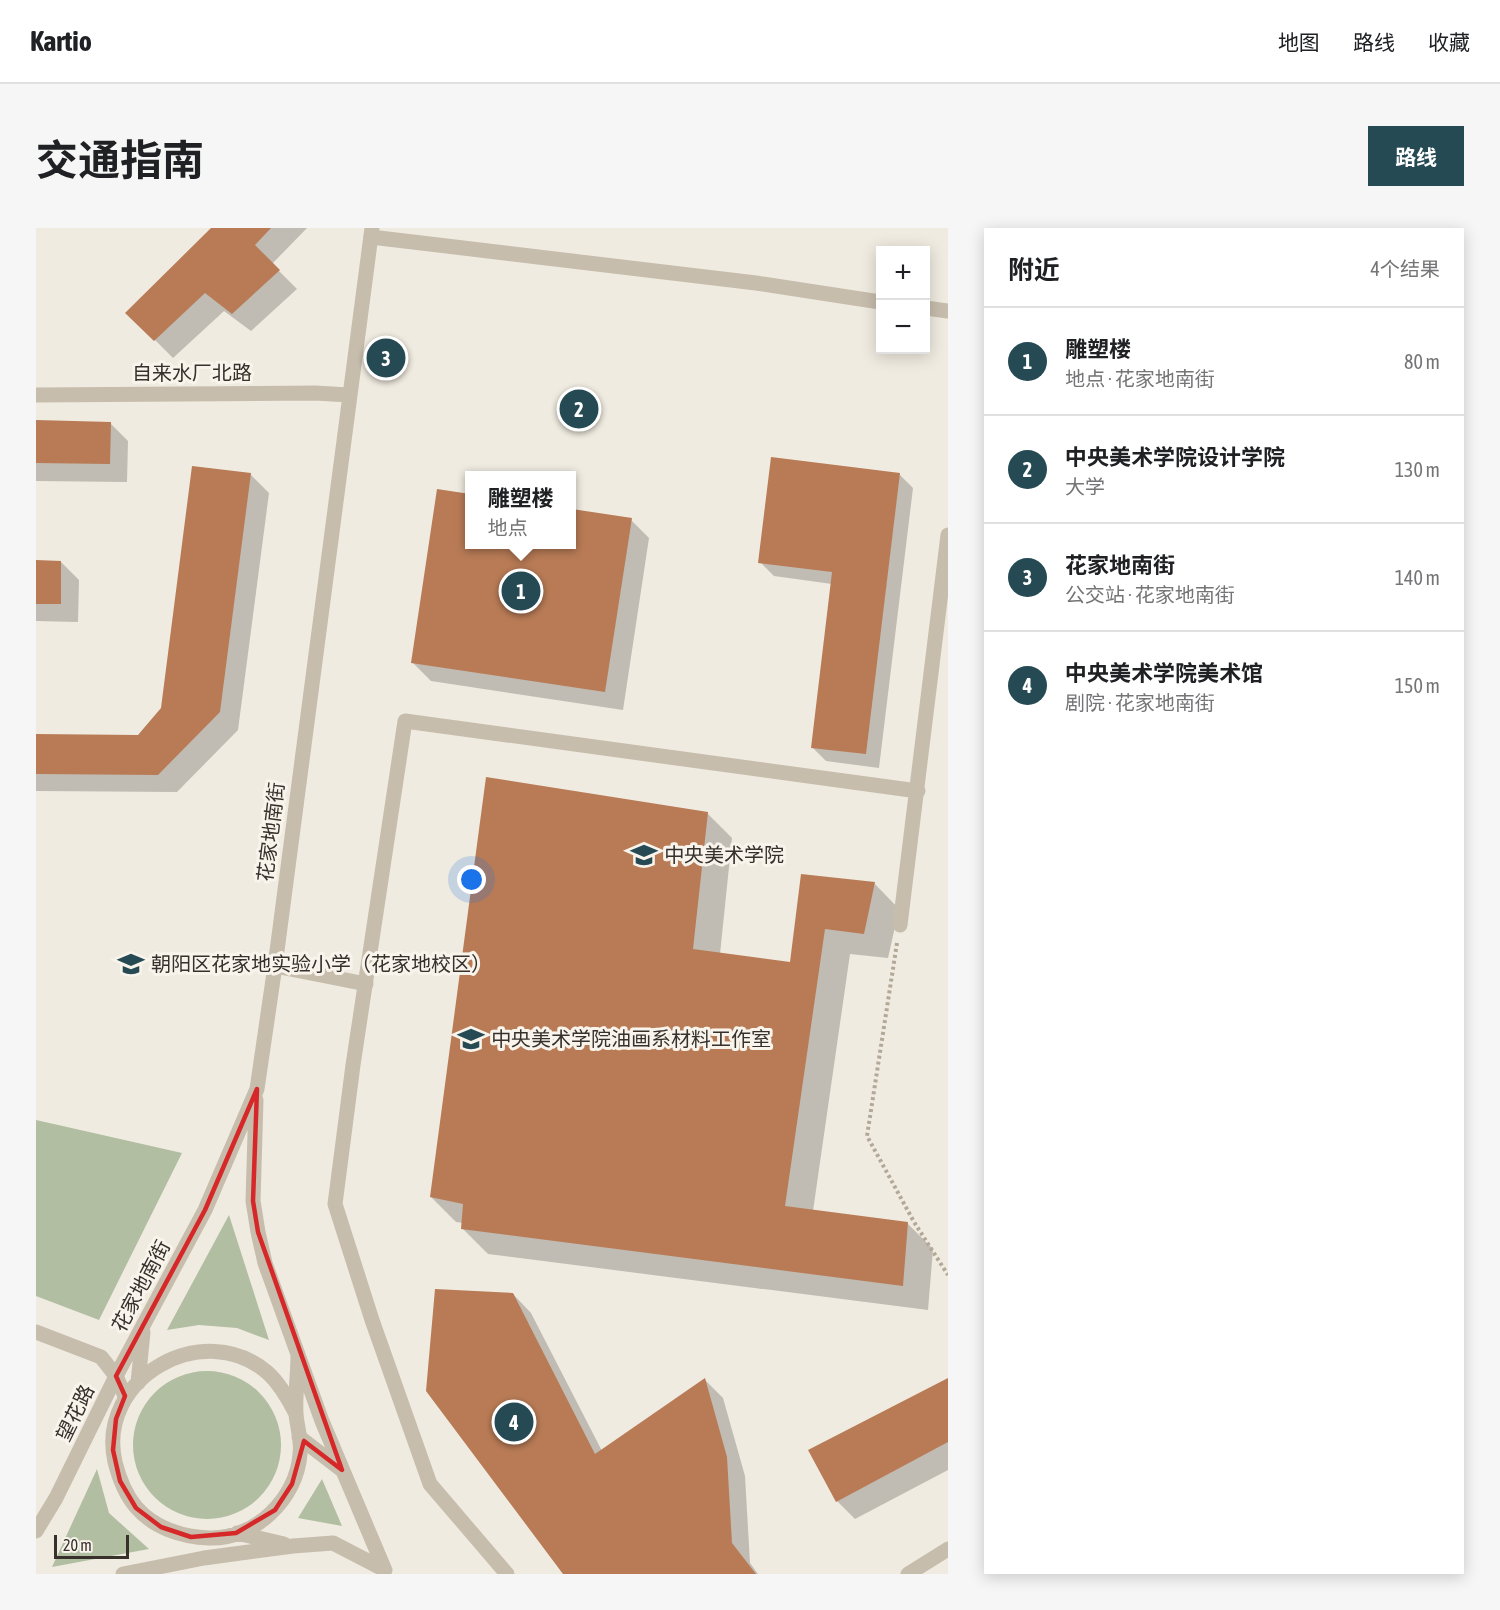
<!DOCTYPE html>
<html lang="zh">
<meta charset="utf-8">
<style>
body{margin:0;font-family:"Asap Condensed","Noto Sans SC",sans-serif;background:#f6f6f6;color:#202124}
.controls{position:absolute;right:18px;top:18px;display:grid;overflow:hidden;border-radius:0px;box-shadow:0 3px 15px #0003}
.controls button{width:54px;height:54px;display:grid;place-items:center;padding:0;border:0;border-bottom:2px solid #e0e0e0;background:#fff;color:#202124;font:30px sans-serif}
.scale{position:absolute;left:18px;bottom:15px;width:75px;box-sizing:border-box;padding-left:6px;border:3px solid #37302b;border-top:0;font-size:16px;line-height:21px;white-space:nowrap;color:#37302b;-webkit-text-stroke:4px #f8f4ec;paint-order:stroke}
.you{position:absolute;left:436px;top:652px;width:21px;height:21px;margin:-15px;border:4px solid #fff;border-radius:50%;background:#1a73e8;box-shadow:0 0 0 9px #1a73e833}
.badge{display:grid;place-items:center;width:39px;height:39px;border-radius:50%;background:#254a54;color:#fff;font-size:20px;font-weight:700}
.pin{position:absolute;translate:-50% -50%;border:3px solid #fff;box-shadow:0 2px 6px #0006}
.popup{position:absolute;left:429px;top:243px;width:111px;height:78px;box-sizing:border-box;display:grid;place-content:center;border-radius:0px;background:#fff;filter:drop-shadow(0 2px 4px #0005);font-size:20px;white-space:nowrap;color:#757577}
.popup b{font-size:22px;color:#202124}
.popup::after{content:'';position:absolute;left:50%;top:100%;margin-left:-12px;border:12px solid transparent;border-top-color:#fff}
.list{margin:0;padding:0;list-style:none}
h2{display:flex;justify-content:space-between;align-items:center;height:78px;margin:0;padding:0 24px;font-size:26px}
h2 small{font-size:20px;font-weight:400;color:#757577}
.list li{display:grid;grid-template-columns:39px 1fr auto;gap:18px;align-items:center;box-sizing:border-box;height:108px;padding:0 24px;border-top:2px solid #e0e0e0}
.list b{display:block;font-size:22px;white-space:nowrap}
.list p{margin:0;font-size:20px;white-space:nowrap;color:#757577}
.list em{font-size:20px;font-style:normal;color:#757577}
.map{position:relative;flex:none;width:912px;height:1346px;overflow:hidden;border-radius:0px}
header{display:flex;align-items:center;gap:36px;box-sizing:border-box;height:84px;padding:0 30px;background:#fff;border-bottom:2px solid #e0e0e0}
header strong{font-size:28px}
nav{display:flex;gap:33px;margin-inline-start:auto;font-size:21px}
.intro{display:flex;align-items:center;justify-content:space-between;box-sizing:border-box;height:144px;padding:0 36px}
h1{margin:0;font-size:42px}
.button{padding:15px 27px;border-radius:0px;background:#254a54;color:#fff;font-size:21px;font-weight:700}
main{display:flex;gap:36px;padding:0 36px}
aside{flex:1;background:#fff;border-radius:0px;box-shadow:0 3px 15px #0003}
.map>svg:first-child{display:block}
.green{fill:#b1bea1}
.shadow{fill:#0003}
.building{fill:#b87b56}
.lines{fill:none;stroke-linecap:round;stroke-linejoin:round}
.path{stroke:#b3a797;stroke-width:4;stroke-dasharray:3 3;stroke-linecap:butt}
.service{stroke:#c7bdad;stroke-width:15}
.minor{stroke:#c7bdad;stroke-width:15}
.tertiary{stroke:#c7bdad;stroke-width:15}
.marked{fill:none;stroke:#d62828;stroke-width:4.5;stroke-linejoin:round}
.labels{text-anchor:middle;stroke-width:6;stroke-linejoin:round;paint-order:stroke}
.street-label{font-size:20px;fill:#37302b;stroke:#f8f4ec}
.poi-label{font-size:20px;fill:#37302b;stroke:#f8f4ec;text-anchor:start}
</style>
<header>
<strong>Kartio</strong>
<nav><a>地图</a><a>路线</a><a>收藏</a></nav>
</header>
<div class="intro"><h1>交通指南</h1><a class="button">路线</a></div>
<main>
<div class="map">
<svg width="912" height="1346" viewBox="0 0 912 1346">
<rect width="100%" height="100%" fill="#f0ebe0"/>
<path class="green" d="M 0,892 L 146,925 L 63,1092 L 0,1068 Z
M 193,987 L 233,1112 L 201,1100 L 163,1097 L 131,1102 Z
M97 1217a74 74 0 1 1 148 0a74 74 0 1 1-148 0Z
M 61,1241 L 73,1285 L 113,1321 L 16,1339 Z
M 286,1251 L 306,1298 L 262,1290 Z"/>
<path class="shadow" d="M 178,0 L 271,0 L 236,36 L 261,61 L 215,103 L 188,83 L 137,130 L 110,103 Z
M 0,194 L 74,195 L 92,213 L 91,254 L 0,253 Z
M 214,246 L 233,265 L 202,502 L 141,564 L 0,563 L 0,507 L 102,508 L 126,481 Z
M 863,246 L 877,260 L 843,540 L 790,533 L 776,519 L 796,356 L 738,348 L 724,334 Z
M 434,267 L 434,316 L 536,316 L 536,283 L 595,292 L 613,310 L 587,482 L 395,453 L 376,434 Z
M 0,334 L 25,334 L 43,352 L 42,394 L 0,393 Z
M 671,585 L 696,610 L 684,726 L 755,736 L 766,648 L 838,655 L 863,681 L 852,730 L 814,726 L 777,983 L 871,995 L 897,1021 L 892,1082 L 452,1026 L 426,1000 L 427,995 L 420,994 L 395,969 Z
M 477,1066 L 495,1085 L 566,1223 L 669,1152 L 687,1170 L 709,1248 L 714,1335 L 722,1346 L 529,1346 Z
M 912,1151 L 912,1242 L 819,1291 L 801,1273 Z"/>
<path class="building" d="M 175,0 L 235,0 L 219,17 L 244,42 L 196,86 L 169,65 L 118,113 L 89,85 Z
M 0,192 L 75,194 L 74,236 L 0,235 Z
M 735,229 L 864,245 L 830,526 L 775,520 L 796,344 L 722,335 Z
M 156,238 L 215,245 L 184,484 L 122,547 L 0,546 L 0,506 L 102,507 L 125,480 Z
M 401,261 L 434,266 L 434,316 L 536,316 L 536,281 L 596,290 L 569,464 L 375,435 Z
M 0,332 L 25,333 L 25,376 L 0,376 Z
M 450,549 L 672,584 L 657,721 L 754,734 L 765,646 L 839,654 L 828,706 L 789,701 L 749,978 L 872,994 L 867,1058 L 425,1001 L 427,976 L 394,969 Z
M 399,1061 L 477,1065 L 559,1226 L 669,1150 L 691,1229 L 696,1315 L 720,1346 L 527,1346 L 390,1163 Z
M 912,1150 L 912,1214 L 800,1274 L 772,1222 Z"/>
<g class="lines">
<path class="path" d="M 861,715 L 831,908 L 878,994 L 912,1047"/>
<path class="service" d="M 864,697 L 912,307
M 239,738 L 330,756
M 471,1346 L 394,1256 L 336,1092 L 299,976 L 317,837 L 369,493 L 882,563
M 872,1346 L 912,1321"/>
<path class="minor" d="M 335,9 L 720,55 L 844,74
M 890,80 L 912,83
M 0,167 L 279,165 L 313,167
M 0,1104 L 65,1129 L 80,1148 L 89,1168"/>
<path class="tertiary" d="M 220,872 L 217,973 L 222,1004 L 229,1035 L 286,1193 L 348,1340
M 102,1155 L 107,1104
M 260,1186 C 253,1172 244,1156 232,1145 C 168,1089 60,1150 79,1234 C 83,1250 89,1266 100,1279 C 118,1300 146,1309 173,1310 C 218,1312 261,1271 264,1226 C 266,1213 261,1199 260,1186 C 259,1166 262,1146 262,1127
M 263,1209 L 306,1242
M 0,1303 L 20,1270 L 80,1148 L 169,982 L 221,861 L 239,738 L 336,0
M 201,1305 L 248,1316
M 87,1346 L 168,1330 L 257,1318 L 297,1315 L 349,1342"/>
</g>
<path class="marked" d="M 221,861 L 217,973 L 222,1004 L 306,1242 L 268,1213 L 256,1256 L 239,1282 L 200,1305 L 155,1309 L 125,1299 L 100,1280 L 84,1253 L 77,1222 L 80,1191 L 89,1168 L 80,1148 L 169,982 Z"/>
<defs>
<g id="university-bare" transform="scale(2.07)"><path d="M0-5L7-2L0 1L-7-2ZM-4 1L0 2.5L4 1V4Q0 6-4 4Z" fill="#254a54" stroke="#f8f4ec" stroke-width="2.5" paint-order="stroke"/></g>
<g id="school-bare" transform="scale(2.07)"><path d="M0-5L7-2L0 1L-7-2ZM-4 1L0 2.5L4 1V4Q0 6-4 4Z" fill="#254a54" stroke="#f8f4ec" stroke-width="2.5" paint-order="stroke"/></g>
</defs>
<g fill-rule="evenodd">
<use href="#university-bare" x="608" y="627"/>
<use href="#school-bare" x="95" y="736"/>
<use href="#school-bare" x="435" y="811"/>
</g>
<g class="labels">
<g class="street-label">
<text x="156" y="152">自来水厂北路</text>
<text transform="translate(235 604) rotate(-83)" y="7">花家地南街</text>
<text transform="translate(105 1058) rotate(-62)" y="7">花家地南街</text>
<text transform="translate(39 1185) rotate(-64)" y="7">望花路</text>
</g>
<g class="poi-label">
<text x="628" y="634">中央美术学院</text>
<text x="115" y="743">朝阳区花家地实验小学（花家地校区）</text>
<text x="455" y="818">中央美术学院油画系材料工作室</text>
</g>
</g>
</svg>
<div class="controls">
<button>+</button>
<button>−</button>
</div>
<div class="scale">20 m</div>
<div class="you"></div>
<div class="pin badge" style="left:485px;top:363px">1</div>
<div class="popup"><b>雕塑楼</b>地点</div>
<div class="pin badge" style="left:543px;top:181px">2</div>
<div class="pin badge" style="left:350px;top:130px">3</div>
<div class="pin badge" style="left:478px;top:1194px">4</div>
</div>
<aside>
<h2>附近<small>4个结果</small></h2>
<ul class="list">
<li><span class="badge">1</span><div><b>雕塑楼</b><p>地点 · 花家地南街</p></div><em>80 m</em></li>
<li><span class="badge">2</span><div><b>中央美术学院设计学院</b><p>大学</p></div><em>130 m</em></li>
<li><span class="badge">3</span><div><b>花家地南街</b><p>公交站 · 花家地南街</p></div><em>140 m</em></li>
<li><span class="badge">4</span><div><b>中央美术学院美术馆</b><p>剧院 · 花家地南街</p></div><em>150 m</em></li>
</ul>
</aside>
</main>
